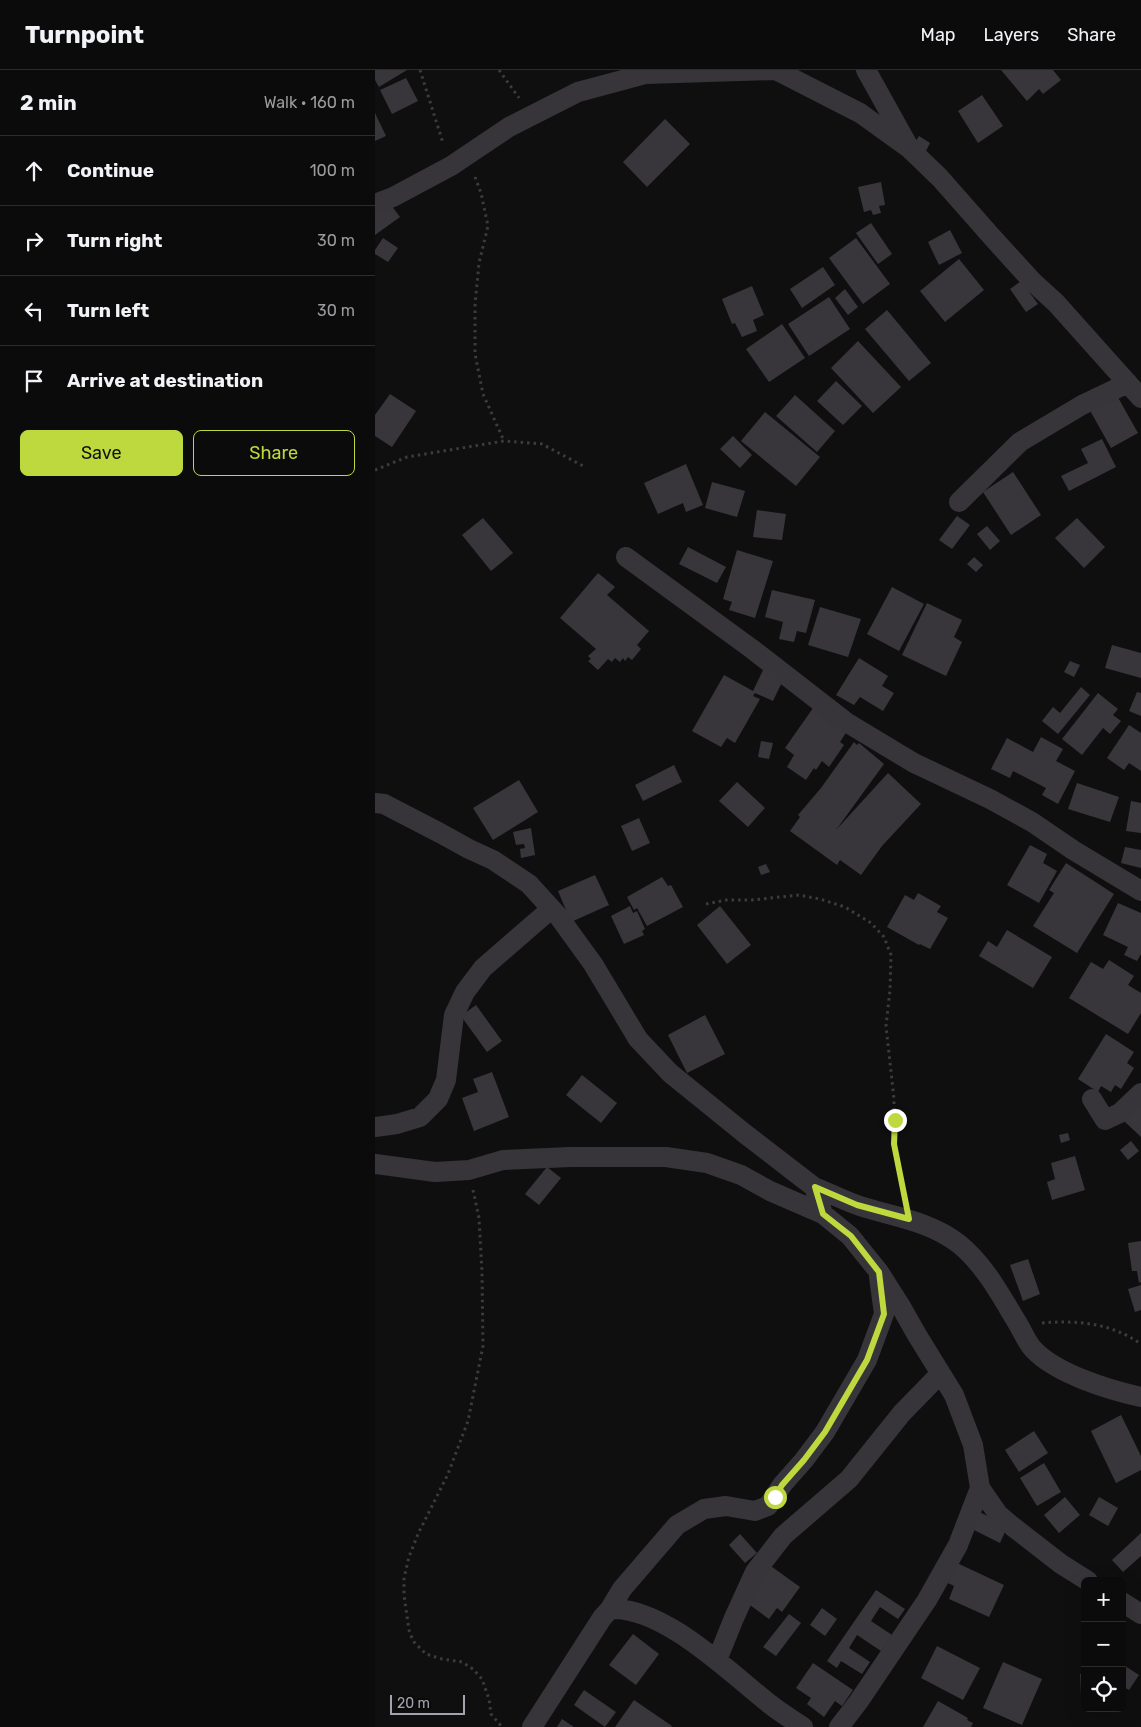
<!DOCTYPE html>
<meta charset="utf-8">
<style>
body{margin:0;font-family:Rubik,sans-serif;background:#151415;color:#f1f3f6}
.controls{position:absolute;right:15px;bottom:15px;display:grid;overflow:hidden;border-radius:8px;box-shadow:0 5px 20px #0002}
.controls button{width:45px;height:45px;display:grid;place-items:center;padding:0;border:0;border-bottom:1px solid #2c2b2d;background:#0c0b0c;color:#f1f3f6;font:25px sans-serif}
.scale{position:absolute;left:15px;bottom:12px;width:75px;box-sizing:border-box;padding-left:5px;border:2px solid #a5a2af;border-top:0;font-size:14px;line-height:18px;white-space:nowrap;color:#a5a2af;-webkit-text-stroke:4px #0b0a0b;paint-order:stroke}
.stop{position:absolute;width:15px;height:15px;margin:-11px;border:4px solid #bdd93e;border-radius:50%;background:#fff}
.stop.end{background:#bdd93e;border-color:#fff;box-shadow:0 1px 5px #0008}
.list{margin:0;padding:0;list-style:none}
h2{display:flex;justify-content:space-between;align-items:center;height:65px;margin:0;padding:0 20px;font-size:21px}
h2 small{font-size:16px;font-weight:400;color:#9a9b9d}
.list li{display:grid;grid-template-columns:32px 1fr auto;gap:15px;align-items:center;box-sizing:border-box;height:70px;padding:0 20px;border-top:1px solid #2c2b2d}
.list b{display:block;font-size:19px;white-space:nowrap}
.list em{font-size:16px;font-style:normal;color:#9a9b9d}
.actions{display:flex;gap:10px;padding:15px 20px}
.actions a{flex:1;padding:11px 0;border:1px solid #bdd93e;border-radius:8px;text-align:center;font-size:18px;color:#bdd93e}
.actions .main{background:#bdd93e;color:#111}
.icon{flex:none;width:28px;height:28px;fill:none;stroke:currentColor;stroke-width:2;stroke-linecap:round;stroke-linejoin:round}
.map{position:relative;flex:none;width:766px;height:1657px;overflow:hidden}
header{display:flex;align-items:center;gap:30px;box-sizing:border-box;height:70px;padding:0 25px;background:#0c0b0c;border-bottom:1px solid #2c2b2d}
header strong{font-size:24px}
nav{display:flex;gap:28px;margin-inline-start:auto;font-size:18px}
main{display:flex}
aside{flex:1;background:#0c0b0c}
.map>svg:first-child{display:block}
.building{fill:#38363a}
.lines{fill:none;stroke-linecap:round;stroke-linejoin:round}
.path{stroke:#3c3b40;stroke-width:3;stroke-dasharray:2.5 4;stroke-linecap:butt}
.street{stroke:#373539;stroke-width:20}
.route{stroke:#bdd93e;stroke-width:6}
</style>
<header>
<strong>Turnpoint</strong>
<nav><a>Map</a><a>Layers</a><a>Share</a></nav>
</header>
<main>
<aside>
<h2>2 min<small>Walk · 160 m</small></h2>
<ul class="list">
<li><svg class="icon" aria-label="ahead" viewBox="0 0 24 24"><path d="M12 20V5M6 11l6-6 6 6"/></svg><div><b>Continue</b></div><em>100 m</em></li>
<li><svg class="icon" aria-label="right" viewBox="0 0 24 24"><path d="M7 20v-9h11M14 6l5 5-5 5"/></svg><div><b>Turn right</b></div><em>30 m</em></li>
<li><svg class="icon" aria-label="left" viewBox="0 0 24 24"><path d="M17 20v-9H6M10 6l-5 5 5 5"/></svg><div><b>Turn left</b></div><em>30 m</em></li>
<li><svg class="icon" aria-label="arrive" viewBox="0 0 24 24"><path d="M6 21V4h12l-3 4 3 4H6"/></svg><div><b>Arrive at destination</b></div></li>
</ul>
<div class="actions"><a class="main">Save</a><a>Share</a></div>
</aside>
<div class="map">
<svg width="766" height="1657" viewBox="0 0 766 1657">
<rect width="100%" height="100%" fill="#100f10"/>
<path class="building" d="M 0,0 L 32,0 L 4,17 L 0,10 Z
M 626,0 L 678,0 L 686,10 L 668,24 L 664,19 L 652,31 Z
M 31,8 L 43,31 L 17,44 L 5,20 Z
M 607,25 L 628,56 L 603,73 L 583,41 Z
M 0,43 L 11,66 L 0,71 Z
M 290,49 L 315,74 L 272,117 L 248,92 Z
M 544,66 L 555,73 L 551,81 L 539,74 Z
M 506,112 L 510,135 L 504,136 L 506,143 L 498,145 L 496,140 L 489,142 L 483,117 Z
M 13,131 L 25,147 L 0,165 L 0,140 Z
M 496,153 L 517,184 L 503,194 L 481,163 Z
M 575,160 L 587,183 L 564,195 L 553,172 Z
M 8,168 L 23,178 L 13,192 L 0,184 L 0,180 Z
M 481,168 L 515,214 L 488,234 L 454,188 Z
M 584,189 L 609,220 L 570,252 L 545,221 Z
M 448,197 L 460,215 L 427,238 L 415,219 Z
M 646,211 L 663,234 L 651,242 L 635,219 Z
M 377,216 L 389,245 L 378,250 L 382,261 L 367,267 L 360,253 L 357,254 L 347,229 Z
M 470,219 L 483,237 L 473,245 L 460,228 Z
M 454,227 L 475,259 L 434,286 L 413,254 Z
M 512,240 L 556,293 L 534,311 L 490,259 Z
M 407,254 L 430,288 L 394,312 L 371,279 Z
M 483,271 L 526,317 L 498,343 L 456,298 Z
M 461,311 L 487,336 L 468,355 L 442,331 Z
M 740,322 L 763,363 L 736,378 L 713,337 Z
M 15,324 L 41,341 L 17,377 L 0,366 L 0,345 Z
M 420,325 L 460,361 L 442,382 L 401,346 Z
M 390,342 L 445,387 L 421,416 L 366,371 Z
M 358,366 L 377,385 L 365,398 L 345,379 Z
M 727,369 L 741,397 L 694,421 L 686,406 L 713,393 L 706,379 Z
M 311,394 L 328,435 L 311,442 L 308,433 L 283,444 L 269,413 Z
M 638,402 L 666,445 L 636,465 L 608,422 Z
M 337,412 L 370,421 L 362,447 L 330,438 Z
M 382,440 L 411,444 L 407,470 L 378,467 Z
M 582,446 L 595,455 L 577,479 L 564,470 Z
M 108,448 L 138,483 L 116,501 L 87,465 Z
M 702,448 L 730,477 L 709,498 L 680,468 Z
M 612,456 L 625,471 L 615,480 L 602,464 Z
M 313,477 L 351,497 L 342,513 L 304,494 Z
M 362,480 L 398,491 L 380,548 L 354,540 L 357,532 L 348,529 Z
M 599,487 L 608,495 L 601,502 L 592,494 Z
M 223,503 L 240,517 L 232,525 L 274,561 L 262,575 L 266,579 L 257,590 L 253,587 L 250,591 L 248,588 L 245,592 L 240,588 L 237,592 L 233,589 L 223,600 L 213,591 L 216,589 L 213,586 L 221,579 L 185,548 Z
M 517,517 L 549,534 L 524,581 L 492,564 Z
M 397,520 L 440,530 L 431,563 L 422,561 L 419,572 L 404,569 L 408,552 L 390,547 Z
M 552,533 L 587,550 L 579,567 L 587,572 L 571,606 L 527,585 Z
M 445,537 L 486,549 L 473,587 L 433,575 Z
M 737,575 L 766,583 L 766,608 L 730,598 Z
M 484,588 L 513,606 L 507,616 L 519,623 L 508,641 L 485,627 L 479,635 L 461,625 Z
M 695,591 L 705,595 L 699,607 L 689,602 Z
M 389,598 L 409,608 L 398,631 L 380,623 L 378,626 L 385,629 L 360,673 L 352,668 L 346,677 L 317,661 L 349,605 L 378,621 Z
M 706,617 L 715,625 L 683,664 L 667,651 L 678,637 L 685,643 Z
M 762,622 L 766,623 L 766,646 L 754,641 Z
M 723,623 L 743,639 L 738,645 L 746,651 L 735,664 L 728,658 L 707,685 L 687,669 Z
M 438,638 L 472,661 L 465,672 L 469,675 L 454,697 L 447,691 L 441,700 L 439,698 L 431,710 L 412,697 L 419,685 L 410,678 Z
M 754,655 L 766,663 L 766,701 L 754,693 L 749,700 L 732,688 Z
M 666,667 L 688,679 L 681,691 L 700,701 L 683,734 L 667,725 L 671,718 L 638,701 L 635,708 L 616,699 L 632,668 L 658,682 Z
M 386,671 L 398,673 L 394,689 L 383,687 Z
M 479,672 L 482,675 L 484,673 L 509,694 L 461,760 L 513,703 L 546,734 L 507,776 L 486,805 L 465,790 L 462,795 L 415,761 L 425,747 L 423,745 L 446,718 Z
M 299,695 L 307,712 L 268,731 L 260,715 Z
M 144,710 L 163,742 L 118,770 L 98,738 Z
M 362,712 L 390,738 L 373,757 L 344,731 Z
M 702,713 L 744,727 L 735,752 L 693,739 Z
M 756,731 L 766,733 L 766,763 L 751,761 Z
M 264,748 L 275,773 L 257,781 L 246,756 Z
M 156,758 L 160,785 L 146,788 L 145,779 L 150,778 L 149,774 L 141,775 L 138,762 Z
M 655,775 L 672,784 L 668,793 L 682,801 L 664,833 L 632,815 Z
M 750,777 L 766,780 L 766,798 L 746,793 Z
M 691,793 L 739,824 L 702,883 L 658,856 L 679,823 L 674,820 Z
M 391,794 L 395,802 L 386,805 L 383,797 Z
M 220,805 L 234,835 L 196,852 L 183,821 Z
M 287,807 L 293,816 L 296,815 L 308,837 L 272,856 L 262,838 L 259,840 L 252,827 Z
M 543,823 L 566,836 L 562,842 L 573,848 L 555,879 L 545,874 L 544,875 L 512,857 L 530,825 L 539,830 Z
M 743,833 L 766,843 L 766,884 L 762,891 L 749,885 L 753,877 L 728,865 Z
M 255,836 L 258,843 L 262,841 L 270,859 L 267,861 L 269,865 L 249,874 L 236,846 Z
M 345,836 L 376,875 L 352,894 L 322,855 Z
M 632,860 L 677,887 L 658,918 L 604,886 L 613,871 L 622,877 Z
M 734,890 L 759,906 L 753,915 L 766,923 L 766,943 L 753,964 L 694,928 L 716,892 L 728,899 Z
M 101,935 L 127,971 L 112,982 L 86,946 Z
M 330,945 L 350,984 L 312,1003 L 293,965 Z
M 731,964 L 759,982 L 752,993 L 759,998 L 746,1019 L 740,1015 L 736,1022 L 726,1016 L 723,1022 L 703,1009 Z
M 117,1002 L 134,1047 L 99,1061 L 87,1028 L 103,1022 L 98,1009 Z
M 207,1005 L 242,1033 L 226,1053 L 191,1025 Z
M 766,1033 L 766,1067 L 749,1051 Z
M 693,1063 L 695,1070 L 686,1073 L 684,1065 Z
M 756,1071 L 764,1081 L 753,1090 L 745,1080 Z
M 700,1086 L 710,1120 L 677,1130 L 672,1112 L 680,1109 L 676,1093 Z
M 172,1097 L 186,1108 L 164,1135 L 150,1124 Z
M 766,1171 L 766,1212 L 764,1213 L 762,1201 L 757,1201 L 753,1173 Z
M 653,1189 L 665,1224 L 648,1231 L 635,1195 Z
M 766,1215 L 766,1240 L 760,1242 L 753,1219 Z
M 746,1345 L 766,1386 L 766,1400 L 741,1413 L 716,1361 Z
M 659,1361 L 673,1383 L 644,1402 L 630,1380 Z
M 669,1393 L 686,1422 L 662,1436 L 645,1408 Z
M 690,1427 L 705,1445 L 684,1463 L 669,1445 Z
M 724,1427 L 743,1438 L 733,1456 L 714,1445 Z
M 604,1442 L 633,1455 L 625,1473 L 597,1459 Z
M 766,1463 L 766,1486 L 748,1502 L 737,1490 Z
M 365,1464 L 382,1483 L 370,1493 L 354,1475 Z
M 582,1493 L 629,1515 L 614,1547 L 574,1529 L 579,1516 L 573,1513 Z
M 393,1494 L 425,1517 L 407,1542 L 402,1538 L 394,1549 L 368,1530 Z
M 501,1520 L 530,1539 L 523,1549 L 505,1537 L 496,1551 L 517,1565 L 506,1581 L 482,1565 L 474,1578 L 495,1592 L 487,1604 L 466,1591 L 462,1598 L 452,1591 Z
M 447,1538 L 462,1549 L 450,1566 L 435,1555 Z
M 414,1544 L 426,1553 L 401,1586 L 388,1577 Z
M 258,1564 L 284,1584 L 261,1615 L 234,1595 Z
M 562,1576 L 605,1598 L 588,1630 L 546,1608 Z
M 628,1592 L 667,1609 L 647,1655 L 608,1638 Z
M 438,1593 L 478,1620 L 467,1636 L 460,1631 L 449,1647 L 432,1634 L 436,1628 L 421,1618 Z
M 747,1594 L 764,1605 L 754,1620 L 747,1616 Z
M 710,1603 L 710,1626 L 706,1626 L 705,1604 Z
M 209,1620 L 241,1642 L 230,1657 L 199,1635 Z
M 259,1630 L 297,1656 L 296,1657 L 240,1657 Z
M 563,1631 L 593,1648 L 592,1650 L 598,1653 L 596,1657 L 548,1657 Z
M 187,1649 L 199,1657 L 182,1657 Z"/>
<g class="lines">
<path class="path" d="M 45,0 L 68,73
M 124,0 L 144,28
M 100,107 L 106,123 L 113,156 L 104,193 L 100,235 L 100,284 L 108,324 L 129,371
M 0,400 L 32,387 L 129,371 L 167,374 L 210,397
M 331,834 L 351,830 L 377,830 L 424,825 L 445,829 L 470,837 L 496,853 L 509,867 L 516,885 L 515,920 L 511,956 L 519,1029 L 519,1074 L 530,1126
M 98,1120 L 104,1148 L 107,1202 L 108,1276 L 93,1351 L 73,1404 L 43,1464 L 34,1487 L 29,1508 L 29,1525 L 34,1560 L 38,1571 L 51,1584 L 67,1589 L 87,1592 L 98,1599 L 107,1609 L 114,1629 L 116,1644 L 127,1657
M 667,1253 C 702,1250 736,1253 766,1274"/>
<path class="street" d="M 491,0 L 535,79 L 565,108 L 617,167 L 658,212 L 681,233 L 766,328
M 0,134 L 18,127 L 76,96 L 134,57 L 203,22 L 270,4 L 401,0 L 485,43 L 535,79
M 584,432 L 645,372 L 707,335 L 753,313
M 251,487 L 377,579 L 471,652 L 539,693 L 615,729 L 657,752 L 698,780 L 766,821
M 0,733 L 9,734 L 65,763 L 94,779 L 118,790 L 154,814 L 184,847 L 218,894 L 263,969 L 295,1003 L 369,1063 L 439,1117 L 448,1144 L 475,1166 L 504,1202 L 525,1235 L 542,1265 L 579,1325 L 598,1375 L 605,1418 L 583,1475 L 552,1530 L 484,1631 L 464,1657
M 717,1029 L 730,1050 L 745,1043 L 766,1023
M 0,1057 L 22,1054 L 45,1047 L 63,1029 L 71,1010 L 79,945 L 90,922 L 108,898 L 176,839
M 0,1094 L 60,1102 L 94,1100 L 128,1090 L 195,1087 L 291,1087 L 332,1093 L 366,1105 L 395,1121 L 448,1144
M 439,1117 C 455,1123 470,1131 485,1136 C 519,1147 555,1151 584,1174 C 610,1195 626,1226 643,1254 C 648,1262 652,1273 659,1280 C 682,1304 734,1320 766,1327
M 605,1418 L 623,1444 L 637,1456 L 686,1494 L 713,1511
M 747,1532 L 766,1544
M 235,1539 L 247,1519 L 302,1455 L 329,1439 L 351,1436 L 380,1441 L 393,1436 L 407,1415 L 429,1390 L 450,1362 L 492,1290 L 509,1244 L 504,1207
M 342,1590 L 359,1548 L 380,1502 L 408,1466 L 474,1409 L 527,1343 L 565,1304
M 157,1657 L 227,1548 L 235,1539 C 289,1536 356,1604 396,1635 C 406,1643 418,1650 428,1657"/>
</g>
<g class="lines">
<path class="route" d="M 400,1427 L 407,1415 L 429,1390 L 450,1362 L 492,1290 L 509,1244 L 504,1202 L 476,1166 L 448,1144 L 440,1117 L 482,1135 L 534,1149 L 519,1074 L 520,1050"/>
</g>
</svg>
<div class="controls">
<button>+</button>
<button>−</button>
<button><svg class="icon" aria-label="locate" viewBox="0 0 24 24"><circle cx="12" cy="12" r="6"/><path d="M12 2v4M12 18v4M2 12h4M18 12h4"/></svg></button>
</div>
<div class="scale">20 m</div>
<div class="stop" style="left:400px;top:1427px"></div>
<div class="stop end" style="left:520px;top:1050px"></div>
</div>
</main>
